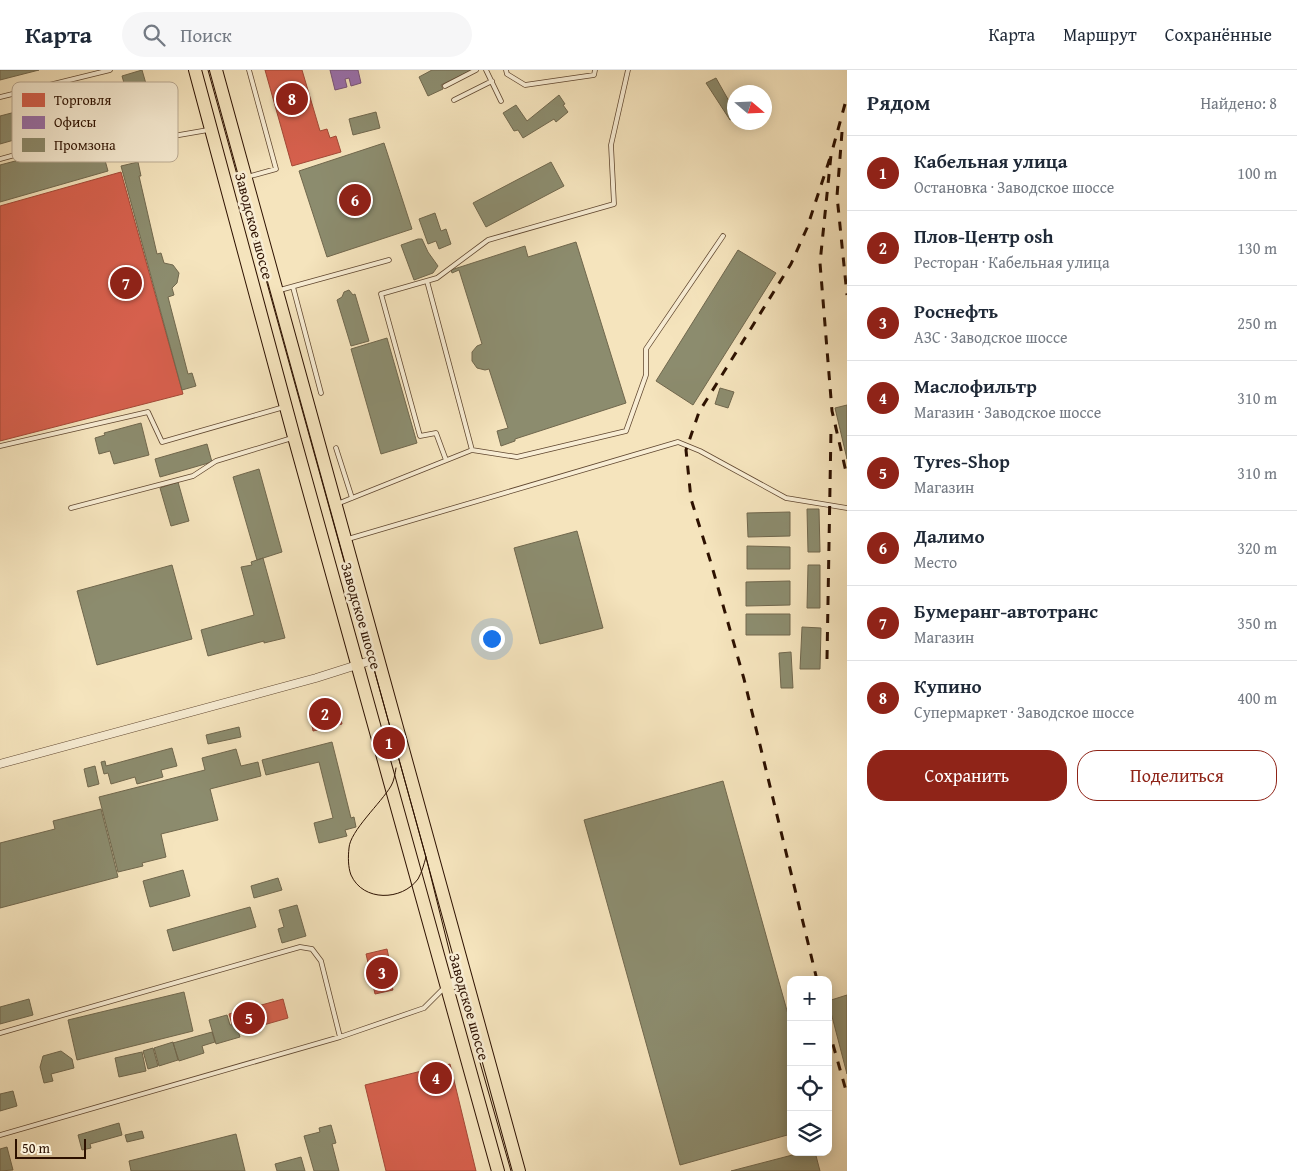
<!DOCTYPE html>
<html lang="ru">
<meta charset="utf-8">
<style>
body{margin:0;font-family:"Gentium Book Plus",serif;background:#f6f6f7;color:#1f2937}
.controls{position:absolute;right:15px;bottom:15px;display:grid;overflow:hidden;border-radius:10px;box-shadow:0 2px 12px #0003}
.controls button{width:45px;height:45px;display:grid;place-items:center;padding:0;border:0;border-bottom:1px solid #e0e1e3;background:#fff;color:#1f2937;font:25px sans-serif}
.compass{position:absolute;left:727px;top:15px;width:45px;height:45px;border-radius:50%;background:#fff;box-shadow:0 2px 12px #0003;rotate:109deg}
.scale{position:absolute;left:15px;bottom:12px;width:71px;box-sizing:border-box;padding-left:5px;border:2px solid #2d1100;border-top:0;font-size:14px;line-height:18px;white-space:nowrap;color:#2d1100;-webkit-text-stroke:4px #f8edd4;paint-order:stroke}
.you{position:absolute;left:491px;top:568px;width:18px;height:18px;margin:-12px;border:4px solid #fff;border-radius:50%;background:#1a73e8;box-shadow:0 0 0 8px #1a73e833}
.badge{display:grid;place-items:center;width:32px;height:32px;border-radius:50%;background:#8f2418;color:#fff;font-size:16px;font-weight:700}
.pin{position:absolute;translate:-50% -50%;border:2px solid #fff;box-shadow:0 1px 5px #0006}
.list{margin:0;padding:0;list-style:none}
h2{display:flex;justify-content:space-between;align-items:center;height:65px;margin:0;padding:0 20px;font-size:21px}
h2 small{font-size:16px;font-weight:400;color:#747a83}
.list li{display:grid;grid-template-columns:32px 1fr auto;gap:15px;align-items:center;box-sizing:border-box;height:75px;padding:0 20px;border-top:1px solid #e0e1e3}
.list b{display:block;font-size:19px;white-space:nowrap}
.list p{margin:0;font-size:16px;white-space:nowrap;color:#747a83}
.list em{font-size:16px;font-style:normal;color:#747a83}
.actions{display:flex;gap:10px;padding:15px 20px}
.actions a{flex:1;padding:11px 0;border:1px solid #8f2418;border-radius:20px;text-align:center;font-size:18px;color:#8f2418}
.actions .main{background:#8f2418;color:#fff}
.icon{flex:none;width:28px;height:28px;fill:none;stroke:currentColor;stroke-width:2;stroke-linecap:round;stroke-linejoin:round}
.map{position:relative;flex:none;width:847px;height:1101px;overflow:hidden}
header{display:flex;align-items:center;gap:30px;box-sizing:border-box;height:70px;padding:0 25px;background:#fff;border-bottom:1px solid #e0e1e3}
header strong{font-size:24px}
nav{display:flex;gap:28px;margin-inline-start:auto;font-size:18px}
.search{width:350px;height:45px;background:#f6f6f7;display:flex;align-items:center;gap:12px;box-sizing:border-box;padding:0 18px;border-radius:28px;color:#747a83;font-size:19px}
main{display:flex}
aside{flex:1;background:#fff}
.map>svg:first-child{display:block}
.shops{fill:#d6604d;stroke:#a34836}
.offices{fill:#9970ab;stroke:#795478}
.industry{fill:#8c8c6e;stroke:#70674d}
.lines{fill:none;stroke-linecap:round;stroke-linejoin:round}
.service-casing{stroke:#5f462f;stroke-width:5.5}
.minor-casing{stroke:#5f462f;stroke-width:9}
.secondary-casing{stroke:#2d1100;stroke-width:13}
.primary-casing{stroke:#2d1100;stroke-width:14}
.service{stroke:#f8edd4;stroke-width:4}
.minor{stroke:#f8edd4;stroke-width:8}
.secondary{stroke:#f8edd4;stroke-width:11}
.primary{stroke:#f5e4bd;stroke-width:12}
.tram{stroke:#2d1100;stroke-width:1}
.rail{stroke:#2d1100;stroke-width:3;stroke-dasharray:9 9;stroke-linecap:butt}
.labels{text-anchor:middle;stroke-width:5;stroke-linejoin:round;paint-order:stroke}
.street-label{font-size:15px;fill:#2d1100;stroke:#f8edd4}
.key{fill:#f8edd4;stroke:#bbab94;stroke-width:1}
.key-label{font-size:14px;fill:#2d1100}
</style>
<header>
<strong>Карта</strong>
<div class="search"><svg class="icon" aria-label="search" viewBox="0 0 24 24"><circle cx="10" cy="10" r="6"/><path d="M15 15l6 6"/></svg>Поиск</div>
<nav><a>Карта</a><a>Маршрут</a><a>Сохранённые</a></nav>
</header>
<main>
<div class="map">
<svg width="847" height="1101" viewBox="0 0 847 1101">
<rect width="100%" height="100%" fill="#f5e4bd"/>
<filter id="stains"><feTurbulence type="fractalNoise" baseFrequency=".004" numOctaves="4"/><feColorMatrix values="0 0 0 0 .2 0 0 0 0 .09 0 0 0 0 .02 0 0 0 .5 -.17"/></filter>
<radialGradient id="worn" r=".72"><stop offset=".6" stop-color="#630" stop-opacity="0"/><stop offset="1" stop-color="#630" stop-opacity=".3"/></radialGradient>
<path class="shops" d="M 265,0 L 302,0 L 320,61 L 327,59 L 330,68 L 336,66 L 341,82 L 292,96 Z
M 121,102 L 183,324 L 0,371 L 0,136 Z
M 337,633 L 342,654 L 313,661 L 309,640 Z
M 387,879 L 390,893 L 387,894 L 393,920 L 375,924 L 372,910 L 376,909 L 373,896 L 369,897 L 366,884 Z
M 283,929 L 288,948 L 239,962 L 236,953 L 232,954 L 229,944 Z
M 450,994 L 476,1101 L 386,1101 L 365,1015 Z"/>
<path class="offices" d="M 330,0 L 358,0 L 361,13 L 351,16 L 349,8 L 345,9 L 347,17 L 335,20 Z"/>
<path class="industry" d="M 0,0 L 39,0 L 0,10 Z
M 142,0 L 153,38 L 134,43 L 134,46 L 17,78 L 14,70 L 0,74 L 0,46 L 27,39 L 26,34 L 88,16 L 90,22 L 124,13 L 122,6 Z
M 432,0 L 472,0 L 441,15 L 443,19 L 428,26 L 419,7 Z
M 716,8 L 734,40 L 734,48 L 730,50 L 706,13 Z
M 559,25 L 565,34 L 563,35 L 568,42 L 556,52 L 554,49 L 523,68 L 518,60 L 514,61 L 503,43 L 516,35 L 527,51 Z
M 376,42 L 380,58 L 353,65 L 349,49 Z
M 99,69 L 108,101 L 0,132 L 0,95 Z
M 384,73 L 412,159 L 327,187 L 299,101 Z
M 138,92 L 141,106 L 139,106 L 157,184 L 161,183 L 164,193 L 173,195 L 179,203 L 177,213 L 172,218 L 174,225 L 168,227 L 188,304 L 192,303 L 196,316 L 182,320 L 121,96 Z
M 551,92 L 564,116 L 486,157 L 473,133 Z
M 435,143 L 441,161 L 446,159 L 451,174 L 439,179 L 436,171 L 428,174 L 419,149 Z
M 418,169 L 422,169 L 428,182 L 438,196 L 433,203 L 414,210 L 401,175 Z
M 576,172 L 626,333 L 515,369 L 515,371 L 501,376 L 497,361 L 508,358 L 489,299 L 485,300 L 477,298 L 472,291 L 472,282 L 477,276 L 482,274 L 459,200 L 452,203 L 451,200 L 525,176 L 528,187 Z
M 738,180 L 776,203 L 693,335 L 656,311 Z
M 349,220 L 353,225 L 355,224 L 369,271 L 351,276 L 337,230 L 342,227 L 344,222 Z
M 387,268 L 417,373 L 381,384 L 351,279 Z
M 720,318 L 734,322 L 728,338 L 715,334 Z
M 847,335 L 847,389 L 835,338 Z
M 141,353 L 149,385 L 114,394 L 110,381 L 99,384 L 95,368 L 105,365 L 104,363 Z
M 207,374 L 212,392 L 160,407 L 155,389 Z
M 259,399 L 282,482 L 257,490 L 233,407 Z
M 178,412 L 189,451 L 171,456 L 160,418 Z
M 807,439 L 819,439 L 820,482 L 808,482 Z
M 790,442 L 790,466 L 748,467 L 747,443 Z
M 577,461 L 603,558 L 540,574 L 514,478 Z
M 747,476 L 790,477 L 790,499 L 747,499 Z
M 263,488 L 285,568 L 264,573 L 264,571 L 208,586 L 201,560 L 254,545 L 241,497 L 252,495 L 251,492 Z
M 172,495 L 192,569 L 97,595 L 77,521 Z
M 808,495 L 820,495 L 820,538 L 807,538 Z
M 790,511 L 790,535 L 746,536 L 746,512 Z
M 746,544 L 790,544 L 790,565 L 746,565 Z
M 802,557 L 821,558 L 820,599 L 800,599 Z
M 791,582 L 793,618 L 781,618 L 779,583 Z
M 239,657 L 241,667 L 208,674 L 206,665 Z
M 332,672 L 351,748 L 354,747 L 356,757 L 345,760 L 347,766 L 319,773 L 314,753 L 333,748 L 319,692 L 266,705 L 262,690 Z
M 172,678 L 177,696 L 161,700 L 163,707 L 137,714 L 135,707 L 111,714 L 108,703 L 104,704 L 101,692 L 105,691 L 106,696 Z
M 236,679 L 241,696 L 258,692 L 261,706 L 210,719 L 218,750 L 161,764 L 166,787 L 142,793 L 143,796 L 118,802 L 99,727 L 205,700 L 202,688 Z
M 95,696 L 99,714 L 88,717 L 84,699 Z
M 723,711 L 791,955 L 791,1064 L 680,1095 L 584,750 Z
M 101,739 L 118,807 L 0,838 L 0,773 L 55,759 L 53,751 Z
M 183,800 L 190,826 L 150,837 L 143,811 Z
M 278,808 L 282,820 L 254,828 L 251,816 Z
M 297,835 L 306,866 L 282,873 L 278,859 L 284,857 L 279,840 Z
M 250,837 L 256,857 L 173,881 L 167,860 Z
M 184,922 L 193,961 L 77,990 L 68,950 Z
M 847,925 L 847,1004 L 828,931 Z
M 29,929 L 33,945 L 0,954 L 0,937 Z
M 227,945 L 230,955 L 236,954 L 240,967 L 216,974 L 209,950 Z
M 212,962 L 215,972 L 202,976 L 204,983 L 179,991 L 173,973 Z
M 173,972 L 178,990 L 159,996 L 154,978 Z
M 153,978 L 158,996 L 148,999 L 143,981 Z
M 61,981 L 72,989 L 74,998 L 51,1004 L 53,1011 L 44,1013 L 40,997 L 43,986 Z
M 142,982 L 146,1001 L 119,1007 L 115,988 Z
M 13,1021 L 17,1036 L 0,1041 L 0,1024 Z
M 119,1053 L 122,1065 L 90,1074 L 91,1078 L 82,1080 L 78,1065 Z
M 331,1055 L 336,1073 L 332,1074 L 339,1101 L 314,1101 L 304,1066 L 320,1062 L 319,1058 Z
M 142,1061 L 144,1068 L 127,1072 L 125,1065 Z
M 236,1064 L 245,1101 L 131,1101 L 129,1091 Z
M 7,1077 L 13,1100 L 0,1101 L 0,1079 Z
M 804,1082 L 815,1082 L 820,1101 L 731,1101 Z
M 301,1087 L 305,1101 L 277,1101 L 275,1094 Z"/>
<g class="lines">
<g class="service-casing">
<path id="service" d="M 486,0 L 501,31
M 506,0 L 507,4 L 525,15 L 594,5 L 595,0
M 445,16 L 476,0
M 0,27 L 110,0
M 454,30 L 492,11
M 0,89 L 109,59 L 118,67 L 133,73 L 208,60
M 247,107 L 276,99 L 249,0
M 293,217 L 321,323
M 280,220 L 389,190
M 0,376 L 148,342 L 162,372 L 284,337
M 336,378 L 352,428
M 472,380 L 517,387 L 626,361 L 646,305 L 646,279 L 723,166
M 446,390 L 436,363 L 420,366 L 381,224 L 437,208 L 488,170 L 614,134 L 611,75 L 628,0
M 337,434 L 472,380 L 427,211
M 71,438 L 193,406 L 216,391 L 292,368
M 348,469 L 678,372 L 700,381 L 786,428 L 847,438
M 0,963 L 300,877 L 312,879 L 321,891 L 340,967
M 0,1065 L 340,967 L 424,938 L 445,917"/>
</g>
<g class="minor-casing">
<path id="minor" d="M 0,694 L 316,608 L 379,588"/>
</g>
<g class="secondary-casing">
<path id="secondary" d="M 447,916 L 466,909"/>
</g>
<g class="primary-casing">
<path id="primary" d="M 195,0 L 294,367 L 498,1101
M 216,0 L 519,1101"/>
</g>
<use href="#service" class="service"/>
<use href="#minor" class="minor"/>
<use href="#secondary" class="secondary"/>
<use href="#primary" class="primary"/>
<path class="tram" d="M 208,0 L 426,787 L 457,912 L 511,1101
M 396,698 C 395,704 394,711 391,716 C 381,733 350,761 349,778 C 348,787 348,797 351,805 C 363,832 402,831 418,809 C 422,802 424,794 426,787"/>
<path class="rail" d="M 845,34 L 831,85 L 820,193 L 832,341 L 847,406
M 842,62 L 837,126 L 847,225
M 827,589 L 831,359
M 817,910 L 744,609 L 711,493 L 691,429 L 686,380 L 699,342 L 791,194 L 807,158 L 831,85
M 828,957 L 847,1024"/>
</g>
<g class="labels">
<g class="street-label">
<text transform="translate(254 156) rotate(75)" y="5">Заводское шоссе</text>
<text transform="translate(361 546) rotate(74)" y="5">Заводское шоссе</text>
<text transform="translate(469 937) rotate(74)" y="5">Заводское шоссе</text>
</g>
</g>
<rect x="12" y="12" width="166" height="80" rx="8" class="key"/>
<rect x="22" y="23" width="23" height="14" fill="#d6604d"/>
<rect x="22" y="46" width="23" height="13" fill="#9970ab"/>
<rect x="22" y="68" width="23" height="14" fill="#8c8c6e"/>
<g class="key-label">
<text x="54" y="35">Торговля</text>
<text x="54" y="57">Офисы</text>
<text x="54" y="80">Промзона</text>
</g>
<rect width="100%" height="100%" filter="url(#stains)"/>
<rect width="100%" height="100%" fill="url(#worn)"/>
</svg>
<div class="controls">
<button>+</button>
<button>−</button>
<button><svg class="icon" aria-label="locate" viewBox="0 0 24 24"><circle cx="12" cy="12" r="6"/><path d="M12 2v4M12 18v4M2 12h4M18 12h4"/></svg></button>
<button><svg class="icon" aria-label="layers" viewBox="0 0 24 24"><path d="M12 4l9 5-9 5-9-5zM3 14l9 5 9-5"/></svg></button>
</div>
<svg class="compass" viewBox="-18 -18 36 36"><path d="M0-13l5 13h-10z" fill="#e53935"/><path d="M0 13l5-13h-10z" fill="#747a83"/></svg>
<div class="scale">50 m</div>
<div class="you"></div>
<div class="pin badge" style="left:389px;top:673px">1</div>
<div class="pin badge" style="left:325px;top:644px">2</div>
<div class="pin badge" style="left:382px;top:903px">3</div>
<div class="pin badge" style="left:436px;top:1008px">4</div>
<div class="pin badge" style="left:249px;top:948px">5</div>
<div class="pin badge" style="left:355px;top:130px">6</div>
<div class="pin badge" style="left:126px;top:213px">7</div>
<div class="pin badge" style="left:292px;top:29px">8</div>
</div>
<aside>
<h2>Рядом<small>Найдено: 8</small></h2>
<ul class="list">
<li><span class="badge">1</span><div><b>Кабельная улица</b><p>Остановка · Заводское шоссе</p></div><em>100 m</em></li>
<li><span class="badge">2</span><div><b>Плов-Центр osh</b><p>Ресторан · Кабельная улица</p></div><em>130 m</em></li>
<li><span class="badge">3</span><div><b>Роснефть</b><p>АЗС · Заводское шоссе</p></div><em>250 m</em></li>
<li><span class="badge">4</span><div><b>Маслофильтр</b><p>Магазин · Заводское шоссе</p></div><em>310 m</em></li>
<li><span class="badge">5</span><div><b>Tyres-Shop</b><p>Магазин</p></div><em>310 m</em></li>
<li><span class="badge">6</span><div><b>Далимо</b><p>Место</p></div><em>320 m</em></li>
<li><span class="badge">7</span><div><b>Бумеранг-автотранс</b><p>Магазин</p></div><em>350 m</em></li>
<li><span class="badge">8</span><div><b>Купино</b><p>Супермаркет · Заводское шоссе</p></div><em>400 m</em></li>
</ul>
<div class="actions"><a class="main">Сохранить</a><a>Поделиться</a></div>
</aside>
</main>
